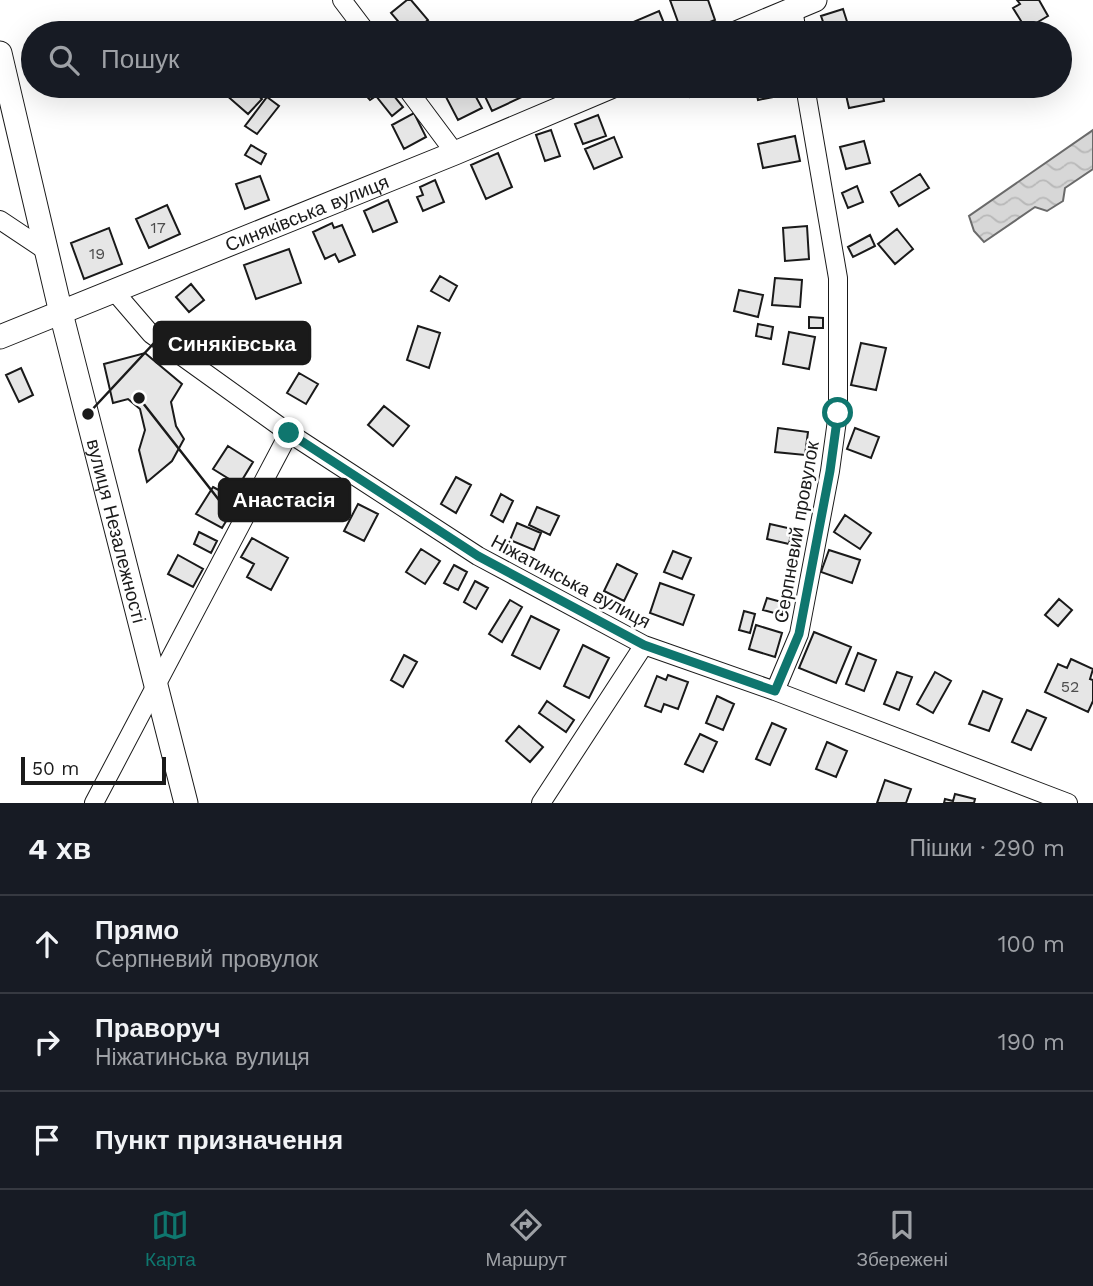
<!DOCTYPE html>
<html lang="uk">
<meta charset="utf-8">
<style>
body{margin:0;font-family:"Work Sans",sans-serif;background:#20242c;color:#f1f3f6}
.scale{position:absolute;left:21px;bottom:18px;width:145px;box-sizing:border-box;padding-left:7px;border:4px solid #1a1a1a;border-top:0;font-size:19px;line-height:24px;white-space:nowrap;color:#1a1a1a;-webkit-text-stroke:5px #fff;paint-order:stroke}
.stop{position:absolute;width:21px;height:21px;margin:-16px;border:5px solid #0f766e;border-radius:50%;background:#fff}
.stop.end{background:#0f766e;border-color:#fff;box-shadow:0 2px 7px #0008}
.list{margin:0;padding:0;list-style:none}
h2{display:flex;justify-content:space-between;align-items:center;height:91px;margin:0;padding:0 28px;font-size:30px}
h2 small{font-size:23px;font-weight:400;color:#9ea1a6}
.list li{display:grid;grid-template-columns:46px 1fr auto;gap:21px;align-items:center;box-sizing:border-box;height:98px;padding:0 28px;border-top:2px solid #363941}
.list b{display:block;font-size:26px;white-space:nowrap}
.list p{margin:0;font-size:23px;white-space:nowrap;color:#9ea1a6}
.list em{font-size:23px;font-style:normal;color:#9ea1a6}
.icon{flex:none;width:38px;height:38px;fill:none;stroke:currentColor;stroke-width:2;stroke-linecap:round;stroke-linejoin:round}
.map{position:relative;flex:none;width:1093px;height:803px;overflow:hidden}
.search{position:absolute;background:#171b24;box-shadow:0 7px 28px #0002;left:21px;right:21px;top:21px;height:77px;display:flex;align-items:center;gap:18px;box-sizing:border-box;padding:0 24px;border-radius:38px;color:#9ea1a6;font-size:26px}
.sheet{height:385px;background:#171b24}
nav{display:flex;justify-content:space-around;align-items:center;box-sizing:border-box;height:98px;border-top:2px solid #363941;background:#171b24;font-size:19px;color:#9ea1a6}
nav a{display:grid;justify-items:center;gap:4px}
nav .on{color:#0f766e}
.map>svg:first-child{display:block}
.water{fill:url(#water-waves);stroke:#6a6a6a;stroke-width:2}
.building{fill:#e6e6e6;stroke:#1a1a1a;stroke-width:2}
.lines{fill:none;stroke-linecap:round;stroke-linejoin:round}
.minor-casing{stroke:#1a1a1a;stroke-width:20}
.tertiary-casing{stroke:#1a1a1a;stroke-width:25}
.minor{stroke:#fff;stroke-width:18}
.tertiary{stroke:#fff;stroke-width:23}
.route{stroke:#0f766e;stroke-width:9}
.labels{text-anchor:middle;stroke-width:5;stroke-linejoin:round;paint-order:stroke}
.number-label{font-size:16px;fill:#4d4d4d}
.street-label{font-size:19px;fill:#1a1a1a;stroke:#fff}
.leader{fill:none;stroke:#1a1a1a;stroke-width:2.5}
.callout-dot{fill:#1a1a1a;stroke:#fff;stroke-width:2.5}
.callout{fill:#1a1a1a;stroke:#1a1a1a;stroke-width:2.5}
.callout-label{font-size:21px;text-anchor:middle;font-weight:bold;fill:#fff}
</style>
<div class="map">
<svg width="1093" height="803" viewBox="0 0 1093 803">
<defs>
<pattern id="water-waves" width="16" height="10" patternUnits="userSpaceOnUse" patternTransform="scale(1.75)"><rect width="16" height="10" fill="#d7d7d7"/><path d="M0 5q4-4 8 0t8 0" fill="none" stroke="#b8b8b8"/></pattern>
</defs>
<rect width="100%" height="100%" fill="#fff"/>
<path class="water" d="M 1093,130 L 1093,169 L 1065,188 L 1063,201 L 1047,211 L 1035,207 L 984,242 L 974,231 L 969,216 Z"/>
<path class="building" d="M 407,0 L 411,0 L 428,20 L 412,33 L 408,33 L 391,13 Z
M 670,0 L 708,0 L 715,20 L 682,33 Z
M 1017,0 L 1039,0 L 1048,16 L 1026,29 L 1013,8 L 1020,4 Z
M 843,9 L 850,31 L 827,33 L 821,16 Z
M 659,11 L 668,33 L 627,33 L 624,26 Z
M 232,86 L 247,86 L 262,99 L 248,114 L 225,94 Z
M 368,86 L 386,86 L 403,107 L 392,116 L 376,96 L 370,100 L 362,91 Z
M 467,86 L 470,86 L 482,108 L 458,120 L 446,97 Z
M 480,86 L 522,86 L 526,95 L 492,111 Z
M 685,86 L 719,86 L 690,97 Z
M 755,86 L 787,86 L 789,94 L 758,100 Z
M 844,86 L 881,86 L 884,101 L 849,108 Z
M 267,97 L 279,106 L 257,134 L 245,126 Z
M 414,113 L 426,137 L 404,149 L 392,125 Z
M 598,115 L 606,136 L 583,144 L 575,124 Z
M 551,130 L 560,156 L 545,161 L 536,135 Z
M 795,136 L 800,161 L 763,168 L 758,144 Z
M 614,137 L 622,157 L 594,169 L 585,149 Z
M 864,141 L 870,163 L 846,169 L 840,147 Z
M 251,145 L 266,154 L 261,164 L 245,155 Z
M 498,153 L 512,187 L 486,199 L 471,165 Z
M 920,174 L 929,188 L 899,206 L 891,192 Z
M 260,176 L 269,200 L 245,209 L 236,184 Z
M 435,180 L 444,202 L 423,211 L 417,197 L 423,195 L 420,187 Z
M 857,186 L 863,202 L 848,208 L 842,193 Z
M 388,200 L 397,222 L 373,232 L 364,211 Z
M 167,205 L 180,234 L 149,248 L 136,219 Z
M 332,223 L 334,228 L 342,225 L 355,255 L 339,262 L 335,254 L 325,259 L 313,232 Z
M 807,226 L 809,259 L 785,261 L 783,228 Z
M 109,228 L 122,264 L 84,279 L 71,243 Z
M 897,229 L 913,249 L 895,264 L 878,244 Z
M 870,235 L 875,246 L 853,257 L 848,247 Z
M 289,249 L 301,283 L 256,299 L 244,265 Z
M 440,276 L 457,286 L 449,301 L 431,291 Z
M 775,278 L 802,280 L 800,307 L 772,305 Z
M 191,284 L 204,300 L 189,312 L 176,297 Z
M 739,290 L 763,295 L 758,317 L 734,311 Z
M 809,317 L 823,318 L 823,328 L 809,328 Z
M 758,324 L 773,327 L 771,339 L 756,336 Z
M 418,326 L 440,333 L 429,368 L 407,360 Z
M 789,332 L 815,337 L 809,369 L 783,364 Z
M 861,343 L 886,348 L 876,390 L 851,385 Z
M 145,353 L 182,384 L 171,402 L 176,426 L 184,439 L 172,461 L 147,482 L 139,450 L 145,430 L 140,409 L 128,399 L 113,403 L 104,364 Z
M 21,368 L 33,395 L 19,402 L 6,375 Z
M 299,373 L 318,384 L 306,404 L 287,393 Z
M 384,406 L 409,426 L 393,446 L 368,425 Z
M 778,428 L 808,432 L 805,455 L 775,452 Z
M 855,428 L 879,437 L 871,458 L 847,449 Z
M 228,446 L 253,462 L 239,485 L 213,469 Z
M 456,477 L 471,485 L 456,513 L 441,504 Z
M 213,487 L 228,495 L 224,502 L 234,508 L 222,528 L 196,514 Z
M 501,494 L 513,501 L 503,522 L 491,515 Z
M 358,504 L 378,514 L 364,541 L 344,531 Z
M 537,507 L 559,516 L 550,535 L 529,525 Z
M 845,515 L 871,533 L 860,549 L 834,532 Z
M 517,523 L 541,533 L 534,550 L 510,540 Z
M 770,524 L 792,529 L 789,544 L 767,539 Z
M 199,532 L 217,541 L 211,553 L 194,544 Z
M 252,538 L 288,558 L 271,590 L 247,577 L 254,564 L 241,557 Z
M 421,549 L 440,561 L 425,584 L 406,572 Z
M 829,550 L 860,560 L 852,583 L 821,572 Z
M 673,551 L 691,558 L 682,579 L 664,572 Z
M 178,555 L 203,569 L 193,587 L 168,574 Z
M 617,564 L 637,574 L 624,601 L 604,591 Z
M 454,565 L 467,572 L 458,590 L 444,583 Z
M 475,581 L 488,588 L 476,609 L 464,602 Z
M 660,583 L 694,595 L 683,625 L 650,613 Z
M 767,598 L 785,603 L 782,615 L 763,610 Z
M 1059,599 L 1072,610 L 1058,626 L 1045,615 Z
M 510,600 L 522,607 L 502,642 L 489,634 Z
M 744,611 L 755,614 L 750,633 L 739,630 Z
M 531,616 L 559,630 L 540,669 L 512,655 Z
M 756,625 L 782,633 L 775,657 L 749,649 Z
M 814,632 L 851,647 L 836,683 L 799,668 Z
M 583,645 L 609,658 L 589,698 L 564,686 Z
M 858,653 L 876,660 L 864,691 L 846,684 Z
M 404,655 L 417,662 L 403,687 L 391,680 Z
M 1071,659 L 1093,669 L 1090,679 L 1093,680 L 1093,701 L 1088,712 L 1045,692 L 1058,664 L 1067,668 Z
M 897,672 L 912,677 L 899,710 L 884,704 Z
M 935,672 L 951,681 L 933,713 L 917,704 Z
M 668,675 L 688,682 L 678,709 L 664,704 L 661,712 L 645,706 L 657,676 L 666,680 Z
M 983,691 L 1002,699 L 989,731 L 969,724 Z
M 717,696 L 734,704 L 723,730 L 706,723 Z
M 547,701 L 574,720 L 566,732 L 539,713 Z
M 1027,710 L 1046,718 L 1031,750 L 1012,742 Z
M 772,723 L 786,729 L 770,765 L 756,759 Z
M 519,726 L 543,747 L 530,762 L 506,741 Z
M 700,734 L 717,742 L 703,772 L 685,764 Z
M 827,742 L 847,751 L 836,777 L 816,769 Z
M 885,780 L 911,789 L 906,803 L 877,803 Z
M 955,794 L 975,799 L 974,803 L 944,803 L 945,799 L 953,801 Z"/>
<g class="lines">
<g class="minor-casing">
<path id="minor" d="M 342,0 L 367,33
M 793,9 L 797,33
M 405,86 L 455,153
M 0,220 L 48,252
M 114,291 L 151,334 L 289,433 L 478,556 L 644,645 L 775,691 L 1068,803
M 775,691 L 799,634 L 830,471 L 838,413 L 838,278 L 805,86
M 94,803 L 289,433
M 541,803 L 644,645"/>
</g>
<g class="tertiary-casing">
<g id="tertiary">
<path d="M 736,33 L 815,0"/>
<path id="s1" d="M 0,53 L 61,313 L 186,803"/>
<path id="s2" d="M 0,337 L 455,153 L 613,86"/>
</g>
</g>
<use href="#minor" class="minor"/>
<use href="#tertiary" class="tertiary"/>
</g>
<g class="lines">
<path class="route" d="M 289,433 L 478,556 L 644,645 L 775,691 L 799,634 L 830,471 L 838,413"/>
</g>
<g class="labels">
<g class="number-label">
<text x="158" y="233">17</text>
<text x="97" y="259">19</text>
<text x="1070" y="692">52</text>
</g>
<g class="street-label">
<text dy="7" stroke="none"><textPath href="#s2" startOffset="331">Синяківська вулиця</textPath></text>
<text dy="7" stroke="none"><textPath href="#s1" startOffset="492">вулиця Незалежності</textPath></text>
<text transform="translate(796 532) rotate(-80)" y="7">Серпневий провулок</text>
<text transform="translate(571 581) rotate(28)" y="7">Ніжатинська вулиця</text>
</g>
</g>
<path class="leader" d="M88 414L154 343M139 398L219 500"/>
<g class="callout-dot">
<circle cx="88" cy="414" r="7"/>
<circle cx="139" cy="398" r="7"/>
</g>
<g class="callout">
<rect x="154" y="322" width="156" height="42" rx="7"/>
<rect x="219" y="479" width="131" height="42" rx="7"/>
</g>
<g class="callout-label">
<text x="232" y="351">Синяківська</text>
<text x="284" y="507">Анастасія</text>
</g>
</svg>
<div class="scale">50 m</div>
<div class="stop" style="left:838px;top:413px"></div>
<div class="stop end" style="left:289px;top:433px"></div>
<div class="search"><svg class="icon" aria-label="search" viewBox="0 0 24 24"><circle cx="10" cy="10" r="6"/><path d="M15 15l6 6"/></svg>Пошук</div>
</div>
<section class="sheet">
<h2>4 хв<small>Пішки · 290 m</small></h2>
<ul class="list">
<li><svg class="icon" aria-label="ahead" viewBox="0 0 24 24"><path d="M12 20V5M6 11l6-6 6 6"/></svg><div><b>Прямо</b><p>Серпневий провулок</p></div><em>100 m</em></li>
<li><svg class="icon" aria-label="right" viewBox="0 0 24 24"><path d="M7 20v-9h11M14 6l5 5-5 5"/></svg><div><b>Праворуч</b><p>Ніжатинська вулиця</p></div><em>190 m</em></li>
<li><svg class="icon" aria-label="arrive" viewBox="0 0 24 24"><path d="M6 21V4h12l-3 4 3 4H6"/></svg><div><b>Пункт призначення</b></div></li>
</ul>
</section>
<nav>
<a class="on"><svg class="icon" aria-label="map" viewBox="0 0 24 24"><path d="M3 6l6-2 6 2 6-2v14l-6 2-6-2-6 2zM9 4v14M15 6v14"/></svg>Карта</a>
<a><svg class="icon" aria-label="directions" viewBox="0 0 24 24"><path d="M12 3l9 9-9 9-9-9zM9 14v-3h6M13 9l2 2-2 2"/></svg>Маршрут</a>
<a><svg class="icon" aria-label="saved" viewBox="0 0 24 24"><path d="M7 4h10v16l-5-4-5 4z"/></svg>Збережені</a>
</nav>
